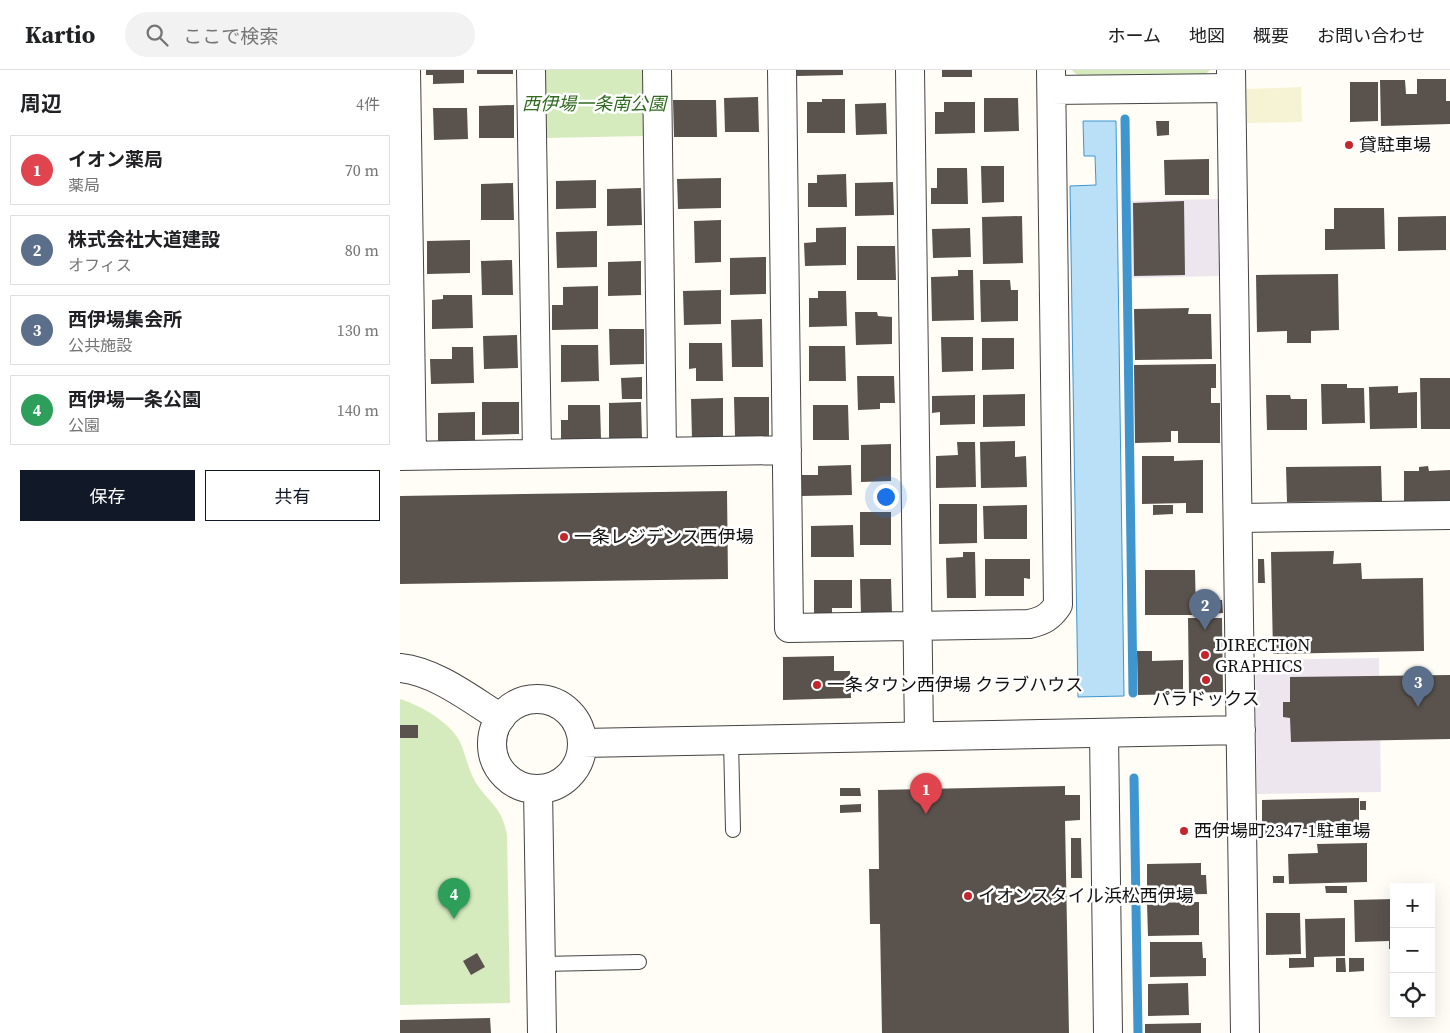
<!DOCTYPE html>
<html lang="ja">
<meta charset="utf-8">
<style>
body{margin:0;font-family:"Source Serif 4","Noto Sans JP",serif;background:#f2f2f2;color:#202124}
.controls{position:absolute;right:15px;bottom:15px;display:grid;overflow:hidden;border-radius:0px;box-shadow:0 5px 20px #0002}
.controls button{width:45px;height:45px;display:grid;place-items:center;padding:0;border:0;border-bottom:1px solid #e0e0e0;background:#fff;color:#202124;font:25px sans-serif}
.you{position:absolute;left:485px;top:426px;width:18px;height:18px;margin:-12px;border:4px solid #fff;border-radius:50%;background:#1a73e8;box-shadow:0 0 0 8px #1a73e833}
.badge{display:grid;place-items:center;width:32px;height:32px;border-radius:50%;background:#111827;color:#fff;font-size:16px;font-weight:700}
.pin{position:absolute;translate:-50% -41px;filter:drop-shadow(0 1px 2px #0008)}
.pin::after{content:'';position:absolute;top:26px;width:18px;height:15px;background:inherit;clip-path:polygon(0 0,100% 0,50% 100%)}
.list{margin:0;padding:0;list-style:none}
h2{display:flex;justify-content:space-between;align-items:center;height:65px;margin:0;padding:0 20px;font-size:21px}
h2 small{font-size:16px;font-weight:400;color:#757577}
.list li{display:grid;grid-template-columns:32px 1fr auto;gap:15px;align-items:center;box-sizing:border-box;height:70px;margin:0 10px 10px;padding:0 10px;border:1px solid #e0e0e0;border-radius:0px}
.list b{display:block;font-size:19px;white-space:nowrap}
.list p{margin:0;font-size:16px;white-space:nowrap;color:#757577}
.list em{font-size:16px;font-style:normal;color:#757577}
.actions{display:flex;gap:10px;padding:15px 20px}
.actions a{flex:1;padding:11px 0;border:1px solid #111827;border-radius:0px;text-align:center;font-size:18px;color:#111827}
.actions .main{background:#111827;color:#fff}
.icon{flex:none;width:28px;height:28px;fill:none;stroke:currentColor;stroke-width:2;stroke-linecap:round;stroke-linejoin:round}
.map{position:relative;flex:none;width:1050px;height:963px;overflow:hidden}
header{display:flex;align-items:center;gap:30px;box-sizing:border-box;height:70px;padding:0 25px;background:#fff;border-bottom:1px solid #e0e0e0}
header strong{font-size:24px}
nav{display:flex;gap:28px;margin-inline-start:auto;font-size:18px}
.search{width:350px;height:45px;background:#f2f2f2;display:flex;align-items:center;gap:12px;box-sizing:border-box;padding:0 18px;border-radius:28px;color:#757577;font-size:19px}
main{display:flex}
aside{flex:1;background:#fff}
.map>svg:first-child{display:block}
.industrial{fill:#eee6ef}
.farmland{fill:#f6f3d4}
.green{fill:#d5ebbd}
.water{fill:#b9e0f7;stroke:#3f96cf}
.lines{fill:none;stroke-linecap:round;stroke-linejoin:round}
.stream{stroke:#3f96cf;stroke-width:9}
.building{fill:#5a524d}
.service-casing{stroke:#444;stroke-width:16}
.minor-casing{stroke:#444;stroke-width:30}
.tertiary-casing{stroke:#444;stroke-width:30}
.service{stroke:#fff;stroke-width:14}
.minor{stroke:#fff;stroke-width:28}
.tertiary{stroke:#fff;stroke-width:28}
.poi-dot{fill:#c4262e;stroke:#fff;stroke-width:2}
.labels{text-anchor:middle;stroke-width:5;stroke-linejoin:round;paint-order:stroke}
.park-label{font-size:18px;font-style:italic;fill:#2f6b1f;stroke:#fff}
.poi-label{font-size:18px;fill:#111;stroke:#fff;text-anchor:start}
</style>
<header>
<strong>Kartio</strong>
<div class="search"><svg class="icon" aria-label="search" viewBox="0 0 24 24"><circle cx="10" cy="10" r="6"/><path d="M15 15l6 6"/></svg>ここで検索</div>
<nav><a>ホーム</a><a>地図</a><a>概要</a><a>お問い合わせ</a></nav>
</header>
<main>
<aside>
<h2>周辺<small>4件</small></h2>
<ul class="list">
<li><span class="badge" style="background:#e0444e">1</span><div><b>イオン薬局</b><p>薬局</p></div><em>70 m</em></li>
<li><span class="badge" style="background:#5c6f8a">2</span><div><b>株式会社大道建設</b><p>オフィス</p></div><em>80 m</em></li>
<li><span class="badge" style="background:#5c6f8a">3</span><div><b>西伊場集会所</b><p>公共施設</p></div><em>130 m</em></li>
<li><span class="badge" style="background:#2e9e5b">4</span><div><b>西伊場一条公園</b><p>公園</p></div><em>140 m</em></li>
</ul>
<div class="actions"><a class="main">保存</a><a>共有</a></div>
</aside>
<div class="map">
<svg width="1050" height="963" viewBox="0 0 1050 963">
<rect width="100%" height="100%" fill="#fffdf5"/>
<path class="industrial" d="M 818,129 L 819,206 L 731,208 L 730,131 Z
M 979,588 L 981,722 L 857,724 L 855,590 Z"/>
<path class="farmland" d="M 901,17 L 902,52 L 847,53 L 846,19 Z"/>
<path class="green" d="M 144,0 L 244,0 L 245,66 L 145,68 Z
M 672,0 L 810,0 L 805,5 L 679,7 Z
M 0,629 C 20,635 49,652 59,670 C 66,684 68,700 76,713 C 90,734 102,737 107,765 L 110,933 L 0,935 Z"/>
<path class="water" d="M 683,51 L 716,51 L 724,626 L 678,627 L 670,116 L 696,115 L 695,86 L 684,86 Z"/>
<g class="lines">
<path class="stream" d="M 725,49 L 733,623
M 734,708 L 738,963"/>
</g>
<path class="building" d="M 26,0 L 64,0 L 64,13 L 33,14 L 33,5 L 26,5 Z
M 77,0 L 113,0 L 113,4 L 77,4 Z
M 397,0 L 443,0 L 443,5 L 397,6 Z
M 542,0 L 572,0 L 572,7 L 542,7 Z
M 1017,9 L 1046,9 L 1046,31 L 1050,31 L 1050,54 L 981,56 L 980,10 L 1005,10 L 1006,24 L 1017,24 Z
M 950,12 L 978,12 L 978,51 L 950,52 Z
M 358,27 L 359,62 L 325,62 L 324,28 Z
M 584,28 L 618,28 L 619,61 L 584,62 Z
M 422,29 L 445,29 L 445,63 L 407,63 L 407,32 L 422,32 Z
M 273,30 L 316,30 L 317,67 L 274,67 Z
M 544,32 L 575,32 L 575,63 L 535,64 L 535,42 L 544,42 Z
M 486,33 L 487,64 L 456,65 L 455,34 Z
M 114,35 L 114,68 L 79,68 L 79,36 Z
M 33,38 L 67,38 L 68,69 L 34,70 Z
M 756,51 L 769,51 L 769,65 L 757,66 Z
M 809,89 L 809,125 L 765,125 L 764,90 Z
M 581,96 L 604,96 L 604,132 L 582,133 Z
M 537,98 L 567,98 L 568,134 L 531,134 L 531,118 L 537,118 Z
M 446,104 L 447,137 L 408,137 L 408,113 L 417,113 L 417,105 Z
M 321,108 L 321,138 L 278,139 L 277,109 Z
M 196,110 L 196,138 L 156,139 L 156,111 Z
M 493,112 L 494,145 L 455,146 L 455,113 Z
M 113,113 L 114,150 L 81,150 L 81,114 Z
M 241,118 L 242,155 L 207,156 L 207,119 Z
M 784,131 L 785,205 L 734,206 L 733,133 Z
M 934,138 L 984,138 L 985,179 L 925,180 L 925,159 L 934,159 Z
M 622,146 L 623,193 L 583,194 L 582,147 Z
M 1046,146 L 1046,180 L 998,181 L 998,147 Z
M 321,150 L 321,192 L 295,193 L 294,151 Z
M 446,157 L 446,195 L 405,196 L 404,173 L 416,172 L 416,158 Z
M 570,158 L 571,187 L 533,188 L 532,159 Z
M 197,161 L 197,197 L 157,198 L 156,162 Z
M 70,170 L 70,203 L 27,204 L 27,171 Z
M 457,176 L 495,176 L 496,210 L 457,210 Z
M 366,187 L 366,224 L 330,225 L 330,188 Z
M 112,190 L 113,225 L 82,225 L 81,191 Z
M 241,191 L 241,225 L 208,226 L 208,192 Z
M 558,200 L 573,200 L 574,250 L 532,251 L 531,207 L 558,206 Z
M 938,204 L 939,260 L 911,261 L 911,273 L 887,273 L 887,261 L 857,262 L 856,205 Z
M 580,210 L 610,210 L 611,220 L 618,220 L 618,251 L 581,252 Z
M 198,216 L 198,259 L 152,260 L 152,235 L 163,235 L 163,217 Z
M 321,220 L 321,254 L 284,255 L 283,221 Z
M 418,221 L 446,221 L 447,256 L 409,257 L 409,228 L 418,228 Z
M 43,225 L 72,225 L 73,258 L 32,259 L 32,230 L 43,229 Z
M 789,238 L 788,244 L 811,244 L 812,289 L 735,290 L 734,239 Z
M 455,242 L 477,242 L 478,246 L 492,247 L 492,274 L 456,275 Z
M 362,249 L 363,297 L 332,297 L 331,250 Z
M 209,259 L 244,259 L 244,294 L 210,295 Z
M 117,265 L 118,298 L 84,299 L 83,266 Z
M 541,267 L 573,267 L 573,301 L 542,302 Z
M 582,268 L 614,268 L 614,299 L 582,300 Z
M 289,273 L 322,273 L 323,311 L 296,311 L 296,298 L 289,299 Z
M 161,275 L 198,275 L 199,311 L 161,312 Z
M 409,276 L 445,276 L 446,311 L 409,311 Z
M 52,277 L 73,277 L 74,313 L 31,314 L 30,289 L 52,289 Z
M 816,294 L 816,318 L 811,318 L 811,333 L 820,333 L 820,373 L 778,373 L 778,361 L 771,361 L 771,372 L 735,373 L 734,295 Z
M 457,306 L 494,306 L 495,333 L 480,333 L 480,339 L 458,340 Z
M 242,307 L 242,329 L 222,329 L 221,308 Z
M 1020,308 L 1050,308 L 1050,359 L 1021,359 Z
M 921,314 L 947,314 L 947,318 L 964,318 L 965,353 L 922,354 Z
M 998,316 L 998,323 L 1017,322 L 1017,358 L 970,359 L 969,317 Z
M 625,324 L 625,356 L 583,357 L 583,325 Z
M 575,325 L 575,354 L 540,355 L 540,342 L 532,343 L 532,326 Z
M 866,325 L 890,325 L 891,329 L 907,329 L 907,360 L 867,360 Z
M 334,327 L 369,327 L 369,366 L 335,366 Z
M 323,328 L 323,368 L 292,369 L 291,329 Z
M 82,332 L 119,332 L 119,364 L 82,365 Z
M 241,332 L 242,368 L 209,369 L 209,333 Z
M 168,335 L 200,335 L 201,369 L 161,369 L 161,350 L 168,350 Z
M 413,335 L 448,335 L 449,370 L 413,370 Z
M 75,342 L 75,371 L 38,372 L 38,343 Z
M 615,371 L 615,387 L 626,386 L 627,417 L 581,418 L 580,372 Z
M 557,372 L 575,372 L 576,417 L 536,418 L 536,386 L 558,385 Z
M 491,374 L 491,411 L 461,412 L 461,375 Z
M 742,386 L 774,386 L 774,391 L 803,390 L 803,443 L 786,443 L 786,433 L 742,434 Z
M 451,395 L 452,425 L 402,426 L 402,405 L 418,405 L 418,396 Z
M 981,396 L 982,431 L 887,432 L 886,397 Z
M 1028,396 L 1029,401 L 1050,400 L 1050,431 L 1004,432 L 1004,401 L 1019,401 L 1019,397 Z
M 327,421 L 328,509 L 0,514 L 0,426 Z
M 539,434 L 577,434 L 577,473 L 539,474 Z
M 627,435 L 627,469 L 584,469 L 583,436 Z
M 753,435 L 773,435 L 773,444 L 753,445 Z
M 460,442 L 491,442 L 491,475 L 460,475 Z
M 453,455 L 454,487 L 411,487 L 411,456 Z
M 934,481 L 933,494 L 961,493 L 962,509 L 1023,508 L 1024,581 L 873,584 L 871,482 Z
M 563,482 L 575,482 L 576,528 L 547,528 L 546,488 L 563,487 Z
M 585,489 L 630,489 L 630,509 L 624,508 L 624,526 L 585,526 Z
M 858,489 L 864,489 L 865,513 L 858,513 Z
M 745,500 L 795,500 L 796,545 L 745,545 Z
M 460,509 L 491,509 L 492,544 L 461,544 Z
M 414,510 L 452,510 L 452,538 L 432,538 L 432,545 L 414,546 Z
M 806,530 L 822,530 L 823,543 L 806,544 Z
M 788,548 L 822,548 L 823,622 L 789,623 Z
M 737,581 L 752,581 L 752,591 L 783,590 L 783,624 L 738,625 Z
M 434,586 L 434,601 L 450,601 L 451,628 L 383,630 L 383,587 Z
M 1050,605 L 1050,669 L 891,672 L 890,648 L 883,647 L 883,632 L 890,632 L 890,607 Z
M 0,655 L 18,655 L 18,668 L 0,668 Z
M 665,716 L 665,725 L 680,725 L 680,750 L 665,751 L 669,963 L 482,963 L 480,854 L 470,854 L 469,799 L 479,799 L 478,720 Z
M 440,718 L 460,718 L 461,726 L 440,726 Z
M 959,728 L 959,753 L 937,753 L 937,759 L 887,759 L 886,763 L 862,764 L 862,730 Z
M 960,731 L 966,731 L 966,740 L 960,740 Z
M 461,734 L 461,742 L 440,743 L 440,735 Z
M 671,768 L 681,768 L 682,808 L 671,808 Z
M 967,773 L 967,812 L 889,814 L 888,784 L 918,783 L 917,774 Z
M 801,793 L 801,805 L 806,805 L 807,824 L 747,825 L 747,794 Z
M 873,806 L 884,806 L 884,813 L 873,813 Z
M 925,816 L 947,816 L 947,823 L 926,823 Z
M 994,829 L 994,879 L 989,879 L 989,871 L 955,872 L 954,830 Z
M 799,832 L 799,865 L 748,866 L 747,833 Z
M 866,843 L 900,843 L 901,884 L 866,885 Z
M 945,848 L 945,886 L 914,887 L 914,897 L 889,898 L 889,888 L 906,888 L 905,849 Z
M 750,872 L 802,872 L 803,888 L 806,888 L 806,906 L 750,907 Z
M 77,883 L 85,897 L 71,905 L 63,891 Z
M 936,888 L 945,888 L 946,902 L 936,902 Z
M 949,888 L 964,888 L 964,901 L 949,902 Z
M 788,913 L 789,945 L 748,946 L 748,914 Z
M 90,948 L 91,963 L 0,963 L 0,950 Z
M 801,953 L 801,963 L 745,963 L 745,954 Z"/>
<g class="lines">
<g class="service-casing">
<path id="service" d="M 331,670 L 333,760
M 141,894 L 239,892"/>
</g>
<g class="minor-casing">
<path id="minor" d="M 6,0 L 12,385
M 131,0 L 137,383
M 257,0 L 262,381
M 382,0 L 389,558 L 629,554 C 643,551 650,547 658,535 L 651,0
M 510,0 L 519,666
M 652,20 L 831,18
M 0,386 L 387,380
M 838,448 L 1050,445
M 0,598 C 37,602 70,629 101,648
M 704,663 L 708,963"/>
</g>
<g class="tertiary-casing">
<path id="tertiary" d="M 831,0 L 845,963
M92 674a45 45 0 1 1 90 0a45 45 0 1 1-90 0Z
M 182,673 L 841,660
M 138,719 L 142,963"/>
</g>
<use href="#service" class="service"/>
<use href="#minor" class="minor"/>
<use href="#tertiary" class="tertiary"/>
</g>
<g class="poi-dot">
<circle cx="949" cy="75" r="5"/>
<circle cx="164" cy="467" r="5"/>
<circle cx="805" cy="585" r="5"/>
<circle cx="806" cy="610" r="5"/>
<circle cx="417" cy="615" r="5"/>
<circle cx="784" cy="761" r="5"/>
<circle cx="568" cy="826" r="5"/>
</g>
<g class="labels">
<g class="park-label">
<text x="194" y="40">西伊場一条南公園</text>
</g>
<g class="poi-label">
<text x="959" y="81">貸駐車場</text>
<text x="174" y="473">一条レジデンス西伊場</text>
<text x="815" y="581">DIRECTION<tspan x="815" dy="21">GRAPHICS</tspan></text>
<text x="427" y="621">一条タウン西伊場 クラブハウス</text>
<text x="806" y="635" text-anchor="middle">パラドックス</text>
<text x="794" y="767">西伊場町2347-1駐車場</text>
<text x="578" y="832">イオンスタイル浜松西伊場</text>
</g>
</g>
</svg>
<div class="controls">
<button>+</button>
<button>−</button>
<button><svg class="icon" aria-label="locate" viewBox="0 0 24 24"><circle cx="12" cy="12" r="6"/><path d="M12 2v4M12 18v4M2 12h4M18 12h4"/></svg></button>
</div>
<div class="you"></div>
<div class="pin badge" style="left:526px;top:744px;background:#e0444e">1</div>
<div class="pin badge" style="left:805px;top:560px;background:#5c6f8a">2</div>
<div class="pin badge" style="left:1018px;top:637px;background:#5c6f8a">3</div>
<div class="pin badge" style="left:54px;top:849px;background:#2e9e5b">4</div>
</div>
</main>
